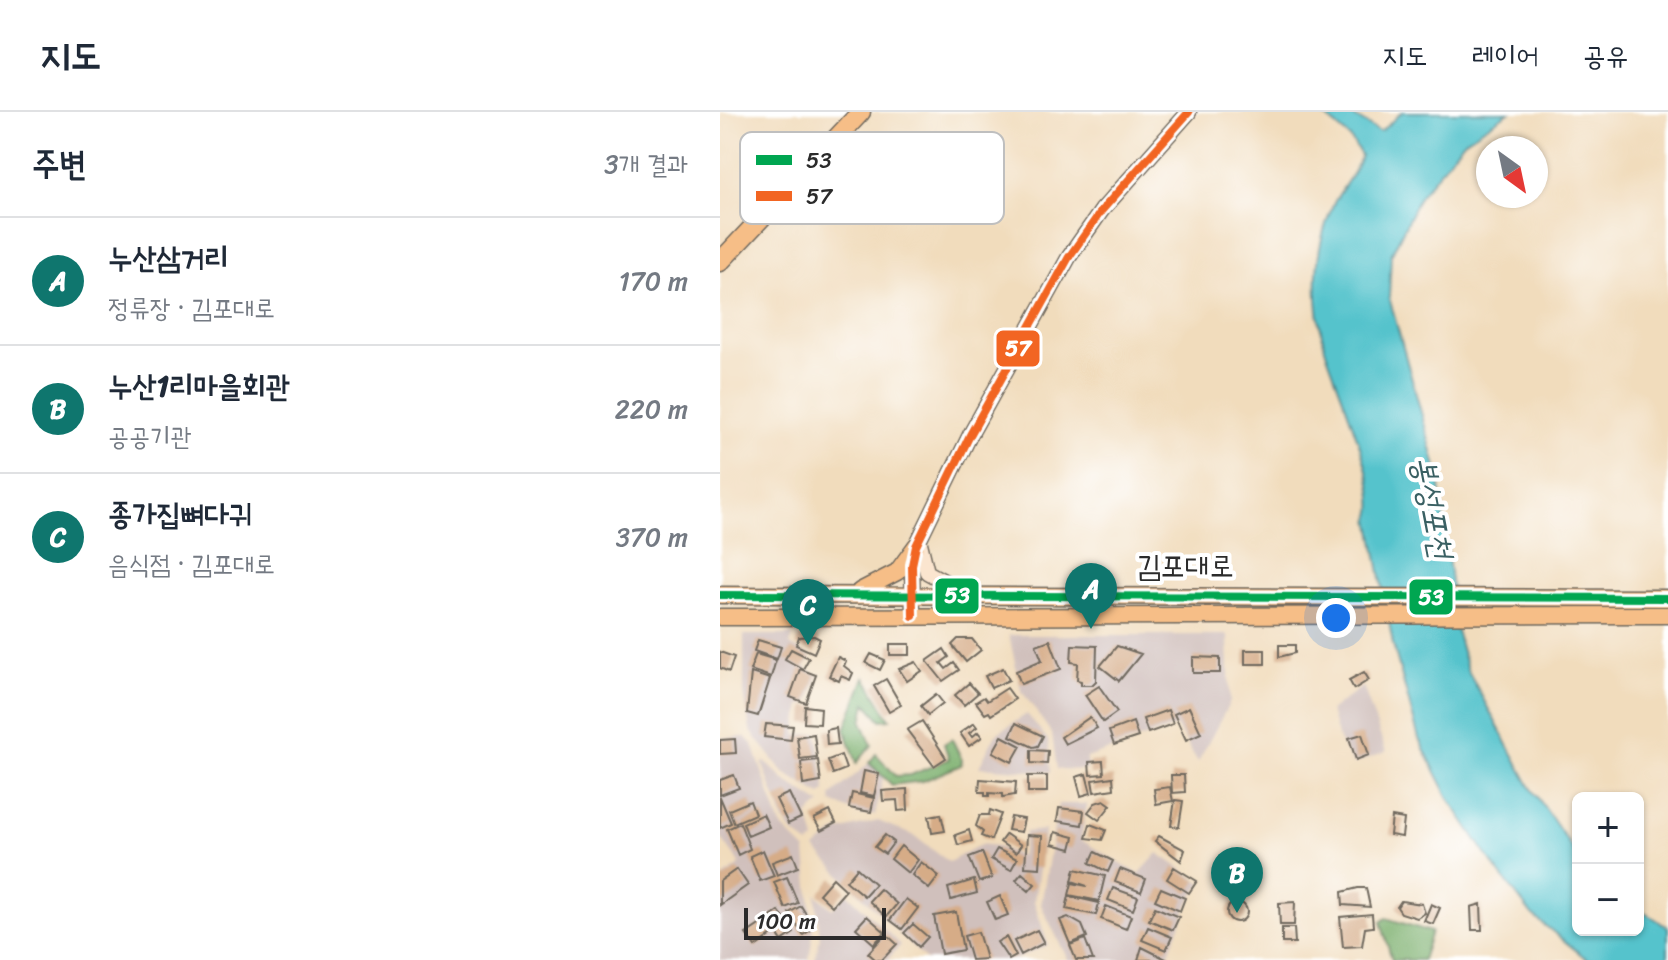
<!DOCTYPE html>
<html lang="ko">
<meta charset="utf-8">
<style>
body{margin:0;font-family:Sriracha,"Poor Story",sans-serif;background:#f6f6f7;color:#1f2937}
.controls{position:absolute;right:24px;bottom:24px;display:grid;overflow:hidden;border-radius:12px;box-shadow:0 2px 6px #0004}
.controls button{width:72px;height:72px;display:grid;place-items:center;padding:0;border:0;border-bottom:2px solid #e0e1e3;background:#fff;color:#1f2937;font:40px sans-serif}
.compass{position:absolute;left:756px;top:24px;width:72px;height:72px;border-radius:50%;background:#fff;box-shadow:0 2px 6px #0004;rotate:147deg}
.scale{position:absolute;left:24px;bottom:20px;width:142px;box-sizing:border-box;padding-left:8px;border:4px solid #2b2b2b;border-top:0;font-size:22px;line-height:28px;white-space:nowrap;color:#2b2b2b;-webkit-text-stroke:6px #fff;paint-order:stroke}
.you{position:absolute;left:616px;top:506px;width:28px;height:28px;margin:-20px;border:6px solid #fff;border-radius:50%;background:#1a73e8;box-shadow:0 0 0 12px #1a73e833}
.badge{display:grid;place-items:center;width:52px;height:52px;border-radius:50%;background:#0f766e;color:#fff;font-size:26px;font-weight:700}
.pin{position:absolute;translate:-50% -66px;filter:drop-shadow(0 2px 4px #0008)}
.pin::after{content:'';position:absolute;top:42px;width:28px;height:24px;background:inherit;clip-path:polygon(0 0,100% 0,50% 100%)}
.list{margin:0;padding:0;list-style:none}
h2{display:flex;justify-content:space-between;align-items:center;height:104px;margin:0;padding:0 32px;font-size:34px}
h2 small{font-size:26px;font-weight:400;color:#747a83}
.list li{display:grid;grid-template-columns:52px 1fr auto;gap:24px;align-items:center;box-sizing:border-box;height:128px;padding:0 32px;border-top:2px solid #e0e1e3}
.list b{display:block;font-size:30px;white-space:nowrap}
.list p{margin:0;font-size:26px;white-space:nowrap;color:#747a83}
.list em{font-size:26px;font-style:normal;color:#747a83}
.map{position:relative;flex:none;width:948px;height:848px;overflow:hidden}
header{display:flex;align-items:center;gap:48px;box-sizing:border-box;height:112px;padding:0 40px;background:#fff;border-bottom:2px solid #e0e1e3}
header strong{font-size:38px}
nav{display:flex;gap:44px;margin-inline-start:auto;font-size:28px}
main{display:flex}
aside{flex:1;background:#fff}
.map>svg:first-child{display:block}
.industrial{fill:#d0c0bc}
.forest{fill:#7aaf6c;stroke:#526d4c;stroke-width:2}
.water{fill:#55c3cc;stroke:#40777c;stroke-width:2}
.building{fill:#d6ac87}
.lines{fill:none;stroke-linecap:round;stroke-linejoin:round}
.secondary-casing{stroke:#70695e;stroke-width:17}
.primary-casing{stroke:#70695e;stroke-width:19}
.highway-casing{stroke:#70695e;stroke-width:21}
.secondary{stroke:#fbe5cf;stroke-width:14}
.primary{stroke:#f6be87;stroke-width:16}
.highway{stroke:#f6be87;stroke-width:18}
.bus-1-casing{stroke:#fff;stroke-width:14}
.bus-2-casing{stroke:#fff;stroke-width:14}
.bus-1{stroke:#00a651;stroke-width:8}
.bus-2{stroke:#f26522;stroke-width:8}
.labels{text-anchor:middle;stroke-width:8;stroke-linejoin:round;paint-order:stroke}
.street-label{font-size:30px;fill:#2b2b2b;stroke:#fff}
.water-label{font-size:32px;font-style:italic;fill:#3a6063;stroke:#fff}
.key{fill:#fff;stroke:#bfbfbf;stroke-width:2}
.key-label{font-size:22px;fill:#2b2b2b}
.line-badge{stroke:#fff;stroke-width:3}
.badge-label{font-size:22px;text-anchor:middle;font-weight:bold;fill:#fff}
</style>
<header>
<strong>지도</strong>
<nav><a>지도</a><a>레이어</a><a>공유</a></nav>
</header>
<main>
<aside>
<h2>주변<small>3개 결과</small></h2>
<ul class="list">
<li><span class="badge">A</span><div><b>누산삼거리</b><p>정류장 · 김포대로</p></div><em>170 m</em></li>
<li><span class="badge">B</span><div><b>누산1리마을회관</b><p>공공기관</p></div><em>220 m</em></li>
<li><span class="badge">C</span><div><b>종가집뼈다귀</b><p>음식점 · 김포대로</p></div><em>370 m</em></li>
</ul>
</aside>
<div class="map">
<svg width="948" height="848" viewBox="0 0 948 848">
<rect width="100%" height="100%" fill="#fff"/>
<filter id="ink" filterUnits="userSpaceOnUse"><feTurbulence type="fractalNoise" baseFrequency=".0125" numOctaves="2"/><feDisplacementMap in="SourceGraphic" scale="16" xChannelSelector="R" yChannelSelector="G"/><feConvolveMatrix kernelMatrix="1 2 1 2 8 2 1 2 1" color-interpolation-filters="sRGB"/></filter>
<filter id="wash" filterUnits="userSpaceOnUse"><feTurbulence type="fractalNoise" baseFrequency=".006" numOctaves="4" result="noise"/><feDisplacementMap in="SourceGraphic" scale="32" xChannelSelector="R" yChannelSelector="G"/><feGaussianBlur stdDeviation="1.8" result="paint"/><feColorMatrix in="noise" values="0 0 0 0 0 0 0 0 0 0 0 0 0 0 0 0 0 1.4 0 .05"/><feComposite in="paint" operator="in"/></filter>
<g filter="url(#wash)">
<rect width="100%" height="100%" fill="#f1dcbc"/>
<path class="industrial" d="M 24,523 L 73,523 L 70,533 L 91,545 L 85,556 L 98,563 L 87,593 L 81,592 L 76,623 L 97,621 L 106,679 L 101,683 L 64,661 L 30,618 L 24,580 Z
M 289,523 L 508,523 L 510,590 L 478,650 L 456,614 L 367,646 L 367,658 L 337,657 L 332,622 L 301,578 Z
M 643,574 L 666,640 L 633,652 L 617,624 L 610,599 Z
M 307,602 L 328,628 L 331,660 L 259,655 L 276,622 Z
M 25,625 L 33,633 L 61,714 L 86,739 L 93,821 L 89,848 L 0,848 L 0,768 L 20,752 L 0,724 L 0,626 Z
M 46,650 L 65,669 L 101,692 L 88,703 L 95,728 L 89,733 L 72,720 L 64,709 L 42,651 Z
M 149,651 L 163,666 L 155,703 L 141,703 L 112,690 L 111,684 Z
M 338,692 L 367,692 L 361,728 L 419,762 L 438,741 L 482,771 L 470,789 L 446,848 L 348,848 L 321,793 Z
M 158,709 L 193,723 L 229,750 L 261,732 L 278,734 L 301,745 L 305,720 L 325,718 L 314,789 L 328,833 L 294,848 L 206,848 L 95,737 L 115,720 Z
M 127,781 L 181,833 L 167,848 L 95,848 L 100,826 L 96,782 L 112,797 Z"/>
<path class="forest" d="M 145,565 L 170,607 L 161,608 L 146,591 L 142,610 L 152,633 L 137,651 L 125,617 Z
M 232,627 L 242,648 L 241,653 L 203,669 L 172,673 L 149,651 L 156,642 L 176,664 L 191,663 L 229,647 L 224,632 Z
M 666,806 L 711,820 L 702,848 L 672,848 L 661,810 Z"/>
<path class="water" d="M 600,0 L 626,0 L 660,20 L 682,0 L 789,0 L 744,29 L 699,85 L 671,143 L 669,185 L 719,365 L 737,522 L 747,557 L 810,674 L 858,745 L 858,818 L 918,818 L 918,796 L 948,815 L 948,848 L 868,848 L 812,803 L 772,751 L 730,688 L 699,627 L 673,532 L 650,406 C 664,379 614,268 605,236 C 592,186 593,138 614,91 C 622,75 637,60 641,43 L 630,26 Z"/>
<g id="blocks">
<path class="building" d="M 94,524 L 100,527 L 94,541 L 76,533 L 79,525 Z
M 238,527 L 252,527 L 261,538 L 246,550 L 232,533 Z
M 38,528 L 61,535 L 57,547 L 34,539 Z
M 330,528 L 341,557 L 301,572 L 296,559 L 322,548 L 316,533 Z
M 170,532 L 190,532 L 190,543 L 170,543 Z
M 352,533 L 377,534 L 376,569 L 372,573 L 361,573 L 361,569 L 357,568 L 358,551 L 351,550 Z
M 559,533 L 575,533 L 575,541 L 559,545 Z
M 397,534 L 421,542 L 399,569 L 380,554 Z
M 71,537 L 89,546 L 83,557 L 65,547 Z
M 224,537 L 229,545 L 221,551 L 226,557 L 234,551 L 239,558 L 223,569 L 207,549 Z
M 525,538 L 545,538 L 545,552 L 525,552 Z
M 0,540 L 14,545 L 9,560 L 0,556 Z
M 36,542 L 56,548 L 51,565 L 30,558 Z
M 151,542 L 165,548 L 160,558 L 146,551 Z
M 118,545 L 126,549 L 124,554 L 133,561 L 130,568 L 121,564 L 119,569 L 109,564 Z
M 473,545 L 500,546 L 500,561 L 473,561 Z
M 196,550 L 202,559 L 187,569 L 179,557 Z
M 283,556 L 289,568 L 271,576 L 265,564 Z
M 80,557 L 96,563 L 86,591 L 70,585 Z
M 644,560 L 649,568 L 634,577 L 629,568 Z
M 31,561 L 50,567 L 38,604 L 27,601 Z
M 166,567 L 181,593 L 169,600 L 154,574 Z
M 249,571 L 258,581 L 244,593 L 235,583 Z
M 379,574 L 397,600 L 383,610 L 365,583 Z
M 287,576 L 295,587 L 271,603 L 269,600 L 265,602 L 256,590 L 264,585 L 267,589 Z
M 216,582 L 223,591 L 208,603 L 201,594 Z
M 85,594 L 101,596 L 100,612 L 84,611 Z
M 469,595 L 481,621 L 466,628 L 454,602 Z
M 448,598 L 453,612 L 428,621 L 423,607 Z
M 370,605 L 377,616 L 345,632 L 341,625 Z
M 202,609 L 226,646 L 214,654 L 187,618 Z
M 413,610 L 418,625 L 394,633 L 389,619 Z
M 254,611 L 257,615 L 249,621 L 252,625 L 258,620 L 262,625 L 249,634 L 240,621 Z
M 296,611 L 323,624 L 318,634 L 313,635 L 290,624 Z
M 46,612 L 73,614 L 71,628 L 44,625 Z
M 116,616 L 118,632 L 107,633 L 106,618 Z
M 94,622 L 97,645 L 80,647 L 77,625 Z
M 642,622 L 649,643 L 636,648 L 629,626 Z
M 282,624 L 301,634 L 292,650 L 273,640 Z
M 15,627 L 16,641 L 0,642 L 0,628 Z
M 311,638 L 328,639 L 327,652 L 311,651 Z
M 121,643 L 126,657 L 113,662 L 108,648 Z
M 98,648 L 101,670 L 83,673 L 81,650 Z
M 383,649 L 384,662 L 370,663 L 369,650 Z
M 144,659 L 159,662 L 154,684 L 140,681 Z
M 366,662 L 371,681 L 361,684 L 356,665 Z
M 14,663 L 19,676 L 0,683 L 0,668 Z
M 451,663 L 464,663 L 465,680 L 452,681 Z
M 308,664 L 327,664 L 327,680 L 308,680 Z
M 393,665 L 394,677 L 374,680 L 372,668 Z
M 260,667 L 296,670 L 295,683 L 283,685 L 283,682 L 269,681 L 269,684 L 265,684 L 265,680 L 259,680 Z
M 450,675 L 453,689 L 436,692 L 434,677 Z
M 187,677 L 188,698 L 178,699 L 177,688 L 163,689 L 162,679 Z
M 69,681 L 81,706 L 68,712 L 56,687 Z
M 132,681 L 154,686 L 151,700 L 129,696 Z
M 0,685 L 11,711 L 0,716 Z
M 384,688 L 391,693 L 379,708 L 368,700 L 375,691 Z
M 455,688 L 463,689 L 459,715 L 451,714 Z
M 30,689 L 35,702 L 14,711 L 9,698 Z
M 339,696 L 364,699 L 362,713 L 337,709 Z
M 270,698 L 281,702 L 271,728 L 261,724 L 263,720 L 256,714 L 260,703 L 269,703 Z
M 110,699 L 116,711 L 101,719 L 94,707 Z
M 43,702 L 49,715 L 28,724 L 23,711 Z
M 221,702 L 225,719 L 212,721 L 209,704 Z
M 291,705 L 304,707 L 301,720 L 288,718 Z
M 672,705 L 684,707 L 682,725 L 670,723 Z
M 20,711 L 30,737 L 18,743 L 7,717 Z
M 370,712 L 386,718 L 382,728 L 366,726 Z
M 249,718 L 252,729 L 238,733 L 235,723 Z
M 335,720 L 354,725 L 351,737 L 332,732 Z
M 286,722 L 301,733 L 296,741 L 280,730 Z
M 165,723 L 174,730 L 165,742 L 155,735 Z
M 307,723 L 322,724 L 320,756 L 305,755 Z
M 439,724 L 465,738 L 461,749 L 435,729 Z
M 181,734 L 198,748 L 188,761 L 171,747 Z
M 277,737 L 297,747 L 291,758 L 271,747 Z
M 43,738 L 54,764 L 40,769 L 30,744 Z
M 262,740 L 272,766 L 259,770 L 249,745 Z
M 375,740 L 393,749 L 388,760 L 370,751 Z
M 73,742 L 78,755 L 57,763 L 52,750 Z
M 201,750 L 219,764 L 209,777 L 192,763 Z
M 454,755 L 477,769 L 469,781 L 447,767 Z
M 137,756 L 155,772 L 144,784 L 126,769 Z
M 17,757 L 28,773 L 0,793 L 0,769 Z
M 355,757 L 385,764 L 379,789 L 349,783 L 352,771 L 367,774 L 352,769 Z
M 400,757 L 426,767 L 421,780 L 395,770 Z
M 302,761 L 315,772 L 309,779 L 296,768 Z
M 67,765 L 78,791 L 65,796 L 54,770 Z
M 113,766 L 126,778 L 112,794 L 99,782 Z
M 254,768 L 257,781 L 231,788 L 228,776 Z
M 393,776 L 418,785 L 413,798 L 388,788 Z
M 441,776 L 465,786 L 460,799 L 435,788 Z
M 638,776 L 646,776 L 650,795 L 623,793 L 622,780 Z
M 160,777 L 177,792 L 166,805 L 149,789 Z
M 280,784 L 288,803 L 275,808 L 267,790 Z
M 349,784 L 379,791 L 376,803 L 346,797 Z
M 186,787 L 198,796 L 182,817 L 170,808 Z
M 681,789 L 702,792 L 705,801 L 697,806 L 681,801 L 677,795 Z
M 575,790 L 574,813 L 560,813 L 559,791 Z
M507 800a10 10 0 1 1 20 0a10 10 0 1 1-20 0Z
M 711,792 L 720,796 L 713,812 L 704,809 Z
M 761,792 L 762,818 L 752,818 L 751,795 Z
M 81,794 L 91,810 L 91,818 L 83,823 L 69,801 Z
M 386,794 L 411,804 L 406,817 L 381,807 Z
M 435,795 L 459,805 L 453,818 L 429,808 Z
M 59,799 L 74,821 L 62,829 L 48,807 Z
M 236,800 L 243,838 L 221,842 L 214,804 Z
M 652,802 L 653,815 L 645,816 L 642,834 L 623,835 L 620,805 Z
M 147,804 L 165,820 L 154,832 L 136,816 Z
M 348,805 L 362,813 L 367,825 L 350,832 L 340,808 Z
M 47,808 L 55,821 L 35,835 L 26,822 Z
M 193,812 L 208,825 L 199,835 L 184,821 Z
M 428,815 L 452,825 L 446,838 L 422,828 Z
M 562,816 L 574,816 L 575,831 L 562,831 Z
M 317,818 L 324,831 L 301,843 L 294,829 Z
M 258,820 L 266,847 L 251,848 L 244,824 Z
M 166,822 L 177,832 L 162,848 L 156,848 L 148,841 Z
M 286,825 L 296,844 L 289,848 L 277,830 Z
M 365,827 L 373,848 L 356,848 L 350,833 Z
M 422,835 L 448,848 L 418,848 Z"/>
</g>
</g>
<g filter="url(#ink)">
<use href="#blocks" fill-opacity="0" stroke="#70695e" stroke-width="2"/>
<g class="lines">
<g class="secondary-casing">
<path id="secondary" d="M 200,431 L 207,460 L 247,482
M 193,504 L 192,453 L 196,434 L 250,323 L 349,145 L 382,98 L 469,0"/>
</g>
<g class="primary-casing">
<path id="primary" d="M 140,479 L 177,460 L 196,434
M 0,483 L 948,486
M 0,505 L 948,503"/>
</g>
<g class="highway-casing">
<path id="highway" d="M 0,150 L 141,0"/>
</g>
<use href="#secondary" class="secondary"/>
<use href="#primary" class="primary"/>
<use href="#highway" class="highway"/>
<g class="bus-1-casing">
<path id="bus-1" d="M 0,483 L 948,486"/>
</g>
<g class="bus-2-casing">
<path id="bus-2" d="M 193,504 L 192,453 L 196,434 L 250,323 L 349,145 L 382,98 L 469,0"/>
</g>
<use href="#bus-1" class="bus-1"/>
<use href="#bus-2" class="bus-2"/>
</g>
</g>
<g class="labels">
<g class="street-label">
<text x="465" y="464">김포대로</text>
</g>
<g class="water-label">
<text transform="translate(713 395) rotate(79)" y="11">봉성포천</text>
</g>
</g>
<rect x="20" y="20" width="264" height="92" rx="12" class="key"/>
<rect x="36" y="43" width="36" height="10" fill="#00a651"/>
<rect x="36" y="79" width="36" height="10" fill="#f26522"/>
<g class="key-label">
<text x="86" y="56">53</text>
<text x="86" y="92">57</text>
</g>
<g class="line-badge">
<rect x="275" y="217" width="46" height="39" rx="8" fill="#f26522"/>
<rect x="214" y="465" width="46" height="38" rx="8" fill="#00a651"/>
<rect x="688" y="466" width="46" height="38" rx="8" fill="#00a651"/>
</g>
<g class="badge-label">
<text x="298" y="244">57</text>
<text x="237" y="491">53</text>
<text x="711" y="493">53</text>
</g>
</svg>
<div class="controls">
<button>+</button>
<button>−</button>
</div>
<svg class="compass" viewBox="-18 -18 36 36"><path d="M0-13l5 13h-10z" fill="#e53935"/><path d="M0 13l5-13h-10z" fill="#747a83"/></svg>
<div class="scale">100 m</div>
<div class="you"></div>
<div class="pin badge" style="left:371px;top:517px">A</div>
<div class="pin badge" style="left:517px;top:801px">B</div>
<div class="pin badge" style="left:88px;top:533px">C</div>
</div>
</main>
